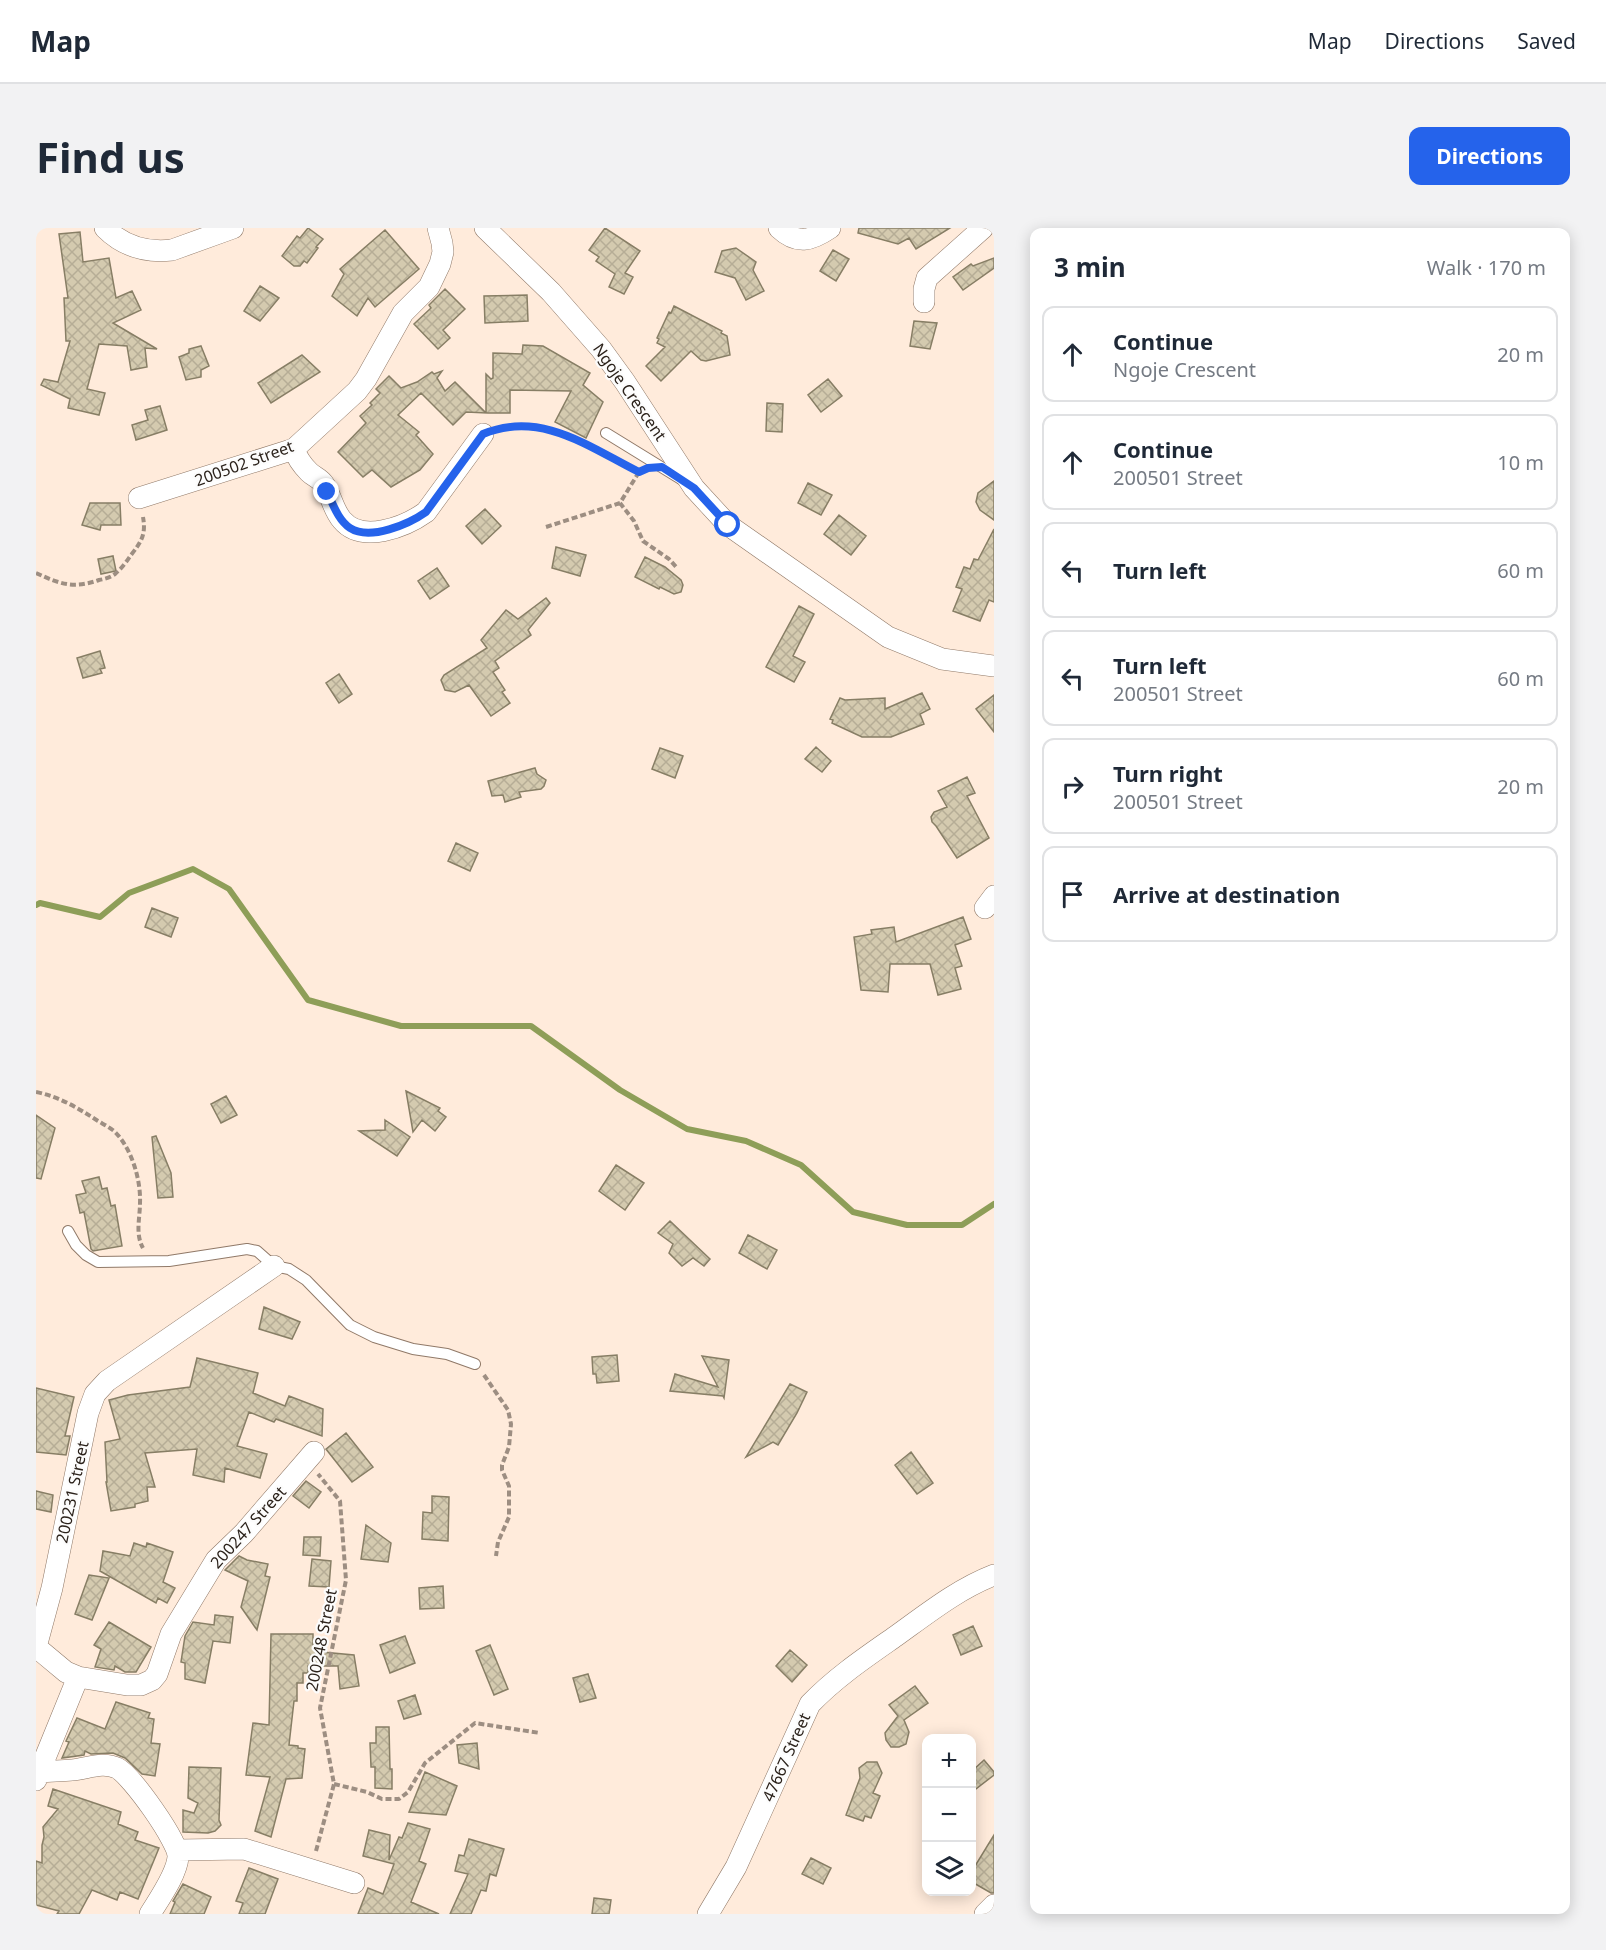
<!DOCTYPE html>
<meta charset="utf-8">
<style>
body{margin:0;font-family:"Noto Sans",sans-serif;background:#f2f2f3;color:#1f2937}
.controls{position:absolute;right:18px;bottom:18px;display:grid;overflow:hidden;border-radius:12px;box-shadow:0 3px 15px #0003}
.controls button{width:54px;height:54px;display:grid;place-items:center;padding:0;border:0;border-bottom:2px solid #e0e1e3;background:#fff;color:#1f2937;font:30px sans-serif}
.stop{position:absolute;width:18px;height:18px;margin:-14px;border:4px solid #2563eb;border-radius:50%;background:#fff}
.stop.end{background:#2563eb;border-color:#fff;box-shadow:0 2px 6px #0008}
.list{margin:0;padding:0;list-style:none}
h2{display:flex;justify-content:space-between;align-items:center;height:78px;margin:0;padding:0 24px;font-size:26px}
h2 small{font-size:20px;font-weight:400;color:#747a83}
.list li{display:grid;grid-template-columns:39px 1fr auto;gap:18px;align-items:center;box-sizing:border-box;height:96px;margin:0 12px 12px;padding:0 12px;border:2px solid #e0e1e3;border-radius:12px}
.list b{display:block;font-size:22px;white-space:nowrap}
.list p{margin:0;font-size:20px;white-space:nowrap;color:#747a83}
.list em{font-size:20px;font-style:normal;color:#747a83}
.icon{flex:none;width:33px;height:33px;fill:none;stroke:currentColor;stroke-width:2;stroke-linecap:round;stroke-linejoin:round}
.map{position:relative;flex:none;width:958px;height:1686px;overflow:hidden;border-radius:12px}
header{display:flex;align-items:center;gap:36px;box-sizing:border-box;height:84px;padding:0 30px;background:#fff;border-bottom:2px solid #e0e1e3}
header strong{font-size:28px}
nav{display:flex;gap:33px;margin-inline-start:auto;font-size:21px}
.intro{display:flex;align-items:center;justify-content:space-between;box-sizing:border-box;height:144px;padding:0 36px}
h1{margin:0;font-size:42px}
.button{padding:15px 27px;border-radius:12px;background:#2563eb;color:#fff;font-size:21px;font-weight:700}
main{display:flex;gap:36px;padding:0 36px}
aside{flex:1;background:#fff;border-radius:12px;box-shadow:0 3px 15px #0003}
.map>svg:first-child{display:block}
.lines{fill:none;stroke-linecap:round;stroke-linejoin:round}
.stream{stroke:#8e9e58;stroke-width:6}
.building{fill:url(#building-cross-hatch);stroke:#877e65;stroke-width:1.5}
.lane-casing{stroke:#907968;stroke-width:12}
.street-casing{stroke:#907968;stroke-width:22}
.path{stroke:#9d8e82;stroke-width:4;stroke-dasharray:6 3;stroke-linecap:butt}
.lane{stroke:#fff;stroke-width:10}
.street{stroke:#fff;stroke-width:21}
.route{stroke:#2563eb;stroke-width:8}
.labels{text-anchor:middle;stroke-width:4.5;stroke-linejoin:round;paint-order:stroke}
.street-label{font-size:16px;fill:#2b221b;stroke:#fcfcfc}
</style>
<header>
<strong>Map</strong>
<nav><a>Map</a><a>Directions</a><a>Saved</a></nav>
</header>
<div class="intro"><h1>Find us</h1><a class="button">Directions</a></div>
<main>
<div class="map">
<svg width="958" height="1686" viewBox="0 0 958 1686">
<defs>
<pattern id="building-cross-hatch" width="8" height="8" patternUnits="userSpaceOnUse" patternTransform="scale(1.5)"><rect width="8" height="8" fill="#d4caaf"/><path d="M0 0l8 8M0 8l8-8" fill="none" stroke="#b6ad96"/></pattern>
</defs>
<rect width="100%" height="100%" fill="#ffebdb"/>
<g class="lines">
<path class="stream" d="M 0,677 L 4,675 L 64,689 L 93,665 L 157,641 L 193,661 L 272,772 L 365,798 L 495,798 L 584,862 L 651,901 L 710,913 L 765,937 L 817,984 L 871,997 L 926,997 L 958,976"/>
</g>
<path class="building" d="M 272,0 L 287,11 L 280,19 L 282,20 L 271,35 L 268,33 L 264,38 L 258,38 L 246,28 L 261,8 L 264,10 Z
M 569,0 L 604,23 L 589,45 L 597,49 L 588,66 L 573,59 L 579,46 L 560,33 L 563,29 L 553,22 Z
M 823,0 L 914,0 L 880,21 L 873,10 L 862,16 L 822,5 Z
M 349,2 L 383,41 L 339,79 L 332,70 L 321,88 L 296,68 L 308,46 L 304,41 Z
M 44,4 L 47,34 L 73,30 L 80,70 L 96,63 L 105,82 L 77,95 L 121,121 L 109,120 L 111,139 L 95,142 L 91,118 L 63,116 L 51,161 L 69,165 L 63,187 L 32,180 L 34,171 L 5,157 L 8,151 L 22,154 L 34,113 L 30,113 L 28,70 L 32,70 L 23,6 Z
M 700,20 L 720,34 L 717,42 L 728,63 L 710,72 L 699,50 L 679,44 L 686,23 Z
M 797,22 L 813,31 L 800,53 L 784,43 Z
M 958,30 L 958,40 L 927,62 L 917,49 L 935,36 L 937,38 Z
M 224,58 L 243,70 L 224,93 L 208,83 Z
M 409,61 L 429,81 L 407,102 L 414,110 L 402,121 L 378,96 L 395,80 L 393,77 Z
M 491,67 L 492,93 L 449,95 L 448,68 Z
M 638,78 L 686,103 L 685,105 L 691,108 L 694,127 L 670,133 L 665,132 L 655,123 L 625,153 L 610,138 L 629,119 L 621,115 L 623,111 L 621,110 L 633,84 L 635,85 Z
M 878,93 L 901,95 L 894,121 L 874,118 Z
M 487,117 L 507,118 L 554,145 L 547,157 L 567,174 L 550,210 L 519,194 L 535,163 L 474,162 L 474,185 L 450,185 L 450,146 L 455,151 L 457,150 L 457,125 L 486,126 Z
M 165,118 L 173,138 L 165,142 L 165,149 L 150,152 L 143,129 L 153,125 L 153,121 Z
M 266,127 L 284,144 L 235,175 L 222,155 Z
M 406,143 L 401,150 L 409,163 L 419,154 L 450,185 L 430,184 L 417,197 L 385,165 L 362,187 L 383,204 L 380,207 L 397,226 L 384,242 L 355,259 L 336,242 L 327,249 L 302,224 L 330,195 L 324,188 L 336,177 L 334,175 L 344,165 L 340,161 L 353,148 L 365,160 L 381,154 L 396,144 L 398,146 Z
M 792,151 L 806,168 L 785,184 L 772,167 Z
M 731,175 L 747,176 L 746,204 L 730,203 Z
M 124,178 L 131,202 L 100,212 L 96,197 L 112,192 L 109,182 Z
M 958,253 L 958,292 L 944,282 L 940,274 L 942,265 Z
M 772,255 L 796,267 L 785,287 L 762,275 Z
M 54,275 L 84,275 L 85,297 L 65,297 L 64,302 L 46,297 Z
M 449,281 L 465,298 L 446,316 L 430,298 Z
M 803,287 L 830,308 L 815,327 L 788,306 Z
M 958,301 L 958,374 L 953,372 L 944,393 L 917,383 L 926,361 L 920,359 L 928,339 L 934,341 L 938,331 L 942,332 Z
M 520,319 L 550,327 L 544,348 L 516,340 Z
M 77,328 L 80,343 L 65,346 L 62,331 Z
M 609,329 L 629,339 L 645,352 L 647,357 L 645,364 L 638,366 L 624,359 L 623,361 L 599,349 Z
M 401,340 L 413,358 L 394,371 L 382,353 Z
M 510,370 L 514,375 L 492,402 L 495,407 L 459,433 L 463,440 L 457,444 L 469,462 L 466,464 L 474,475 L 455,488 L 433,457 L 419,464 L 409,462 L 405,452 L 408,447 L 451,420 L 445,412 L 470,382 L 482,391 Z
M 763,378 L 778,386 L 757,428 L 769,434 L 758,454 L 730,439 Z
M 64,423 L 69,440 L 64,441 L 66,445 L 47,450 L 41,430 Z
M 303,446 L 316,466 L 303,475 L 290,455 Z
M 886,465 L 894,481 L 884,486 L 888,496 L 855,509 L 826,509 L 796,495 L 797,492 L 794,491 L 804,470 L 809,472 L 849,470 L 849,481 Z
M 958,467 L 958,504 L 940,481 Z
M 780,519 L 795,533 L 786,544 L 769,531 Z
M 624,520 L 647,528 L 639,550 L 616,541 Z
M 499,540 L 501,546 L 510,552 L 508,558 L 505,561 L 483,564 L 485,569 L 469,574 L 467,567 L 456,568 L 452,553 Z
M 931,549 L 939,565 L 931,568 L 953,610 L 921,630 L 900,598 L 896,594 L 895,589 L 898,584 L 911,579 L 902,563 Z
M 420,615 L 442,625 L 434,643 L 412,633 Z
M 116,680 L 142,690 L 135,709 L 109,699 Z
M 927,689 L 935,711 L 919,717 L 926,738 L 919,740 L 925,761 L 902,767 L 894,736 L 854,736 L 852,764 L 825,762 L 818,709 L 836,706 L 835,702 L 858,699 L 860,714 Z
M 370,863 L 404,880 L 402,883 L 410,889 L 399,903 L 386,892 L 377,904 Z
M 190,868 L 201,887 L 185,895 L 175,876 Z
M 0,887 L 19,900 L 5,951 L 0,950 Z
M 349,892 L 374,909 L 361,928 L 323,903 L 349,902 Z
M 120,908 L 135,945 L 137,969 L 122,970 L 116,909 Z
M 580,937 L 608,955 L 589,982 L 563,963 Z
M 63,949 L 66,961 L 71,960 L 75,978 L 79,977 L 86,1018 L 57,1023 L 55,1021 L 48,984 L 44,985 L 40,967 L 50,965 L 46,953 Z
M 634,993 L 674,1031 L 668,1038 L 657,1030 L 646,1038 L 633,1025 L 637,1016 L 622,1005 Z
M 712,1007 L 741,1022 L 731,1041 L 703,1025 Z
M 228,1079 L 264,1094 L 256,1111 L 223,1101 Z
M 581,1127 L 583,1153 L 561,1155 L 560,1146 L 557,1146 L 556,1129 Z
M 666,1128 L 693,1132 L 688,1170 L 687,1168 L 634,1163 L 639,1146 L 682,1159 Z
M 161,1130 L 222,1145 L 217,1165 L 249,1178 L 253,1168 L 287,1181 L 286,1208 L 240,1191 L 238,1194 L 213,1184 L 201,1218 L 231,1226 L 224,1250 L 189,1240 L 188,1254 L 157,1247 L 161,1221 L 109,1225 L 119,1259 L 111,1259 L 112,1273 L 99,1276 L 99,1279 L 75,1283 L 70,1254 L 71,1254 L 69,1214 L 84,1211 L 73,1172 L 92,1167 L 154,1159 Z
M 754,1156 L 771,1164 L 761,1185 L 742,1217 L 737,1214 L 710,1229 Z
M 0,1160 L 38,1169 L 29,1208 L 34,1208 L 30,1227 L 0,1224 Z
M 310,1205 L 337,1239 L 316,1254 L 290,1221 Z
M 875,1224 L 897,1255 L 881,1266 L 859,1237 Z
M 270,1253 L 285,1264 L 273,1280 L 257,1268 Z
M 0,1263 L 17,1267 L 15,1284 L 0,1281 Z
M 396,1268 L 413,1269 L 412,1313 L 386,1311 L 387,1284 L 396,1285 Z
M 330,1297 L 355,1315 L 352,1334 L 325,1331 Z
M 268,1309 L 285,1309 L 284,1328 L 267,1327 Z
M 98,1315 L 110,1319 L 111,1315 L 137,1324 L 127,1354 L 139,1360 L 131,1375 L 122,1370 L 120,1375 L 64,1343 L 67,1323 L 94,1328 Z
M 203,1328 L 211,1332 L 232,1336 L 229,1348 L 234,1349 L 221,1402 L 205,1379 L 212,1353 L 189,1342 Z
M 276,1331 L 295,1333 L 293,1359 L 273,1358 Z
M 53,1347 L 73,1350 L 56,1392 L 39,1386 Z
M 407,1358 L 408,1380 L 384,1381 L 383,1360 Z
M 179,1387 L 197,1389 L 194,1415 L 177,1413 L 169,1455 L 149,1451 L 149,1435 L 145,1434 L 149,1408 L 157,1394 L 178,1397 Z
M 73,1394 L 115,1419 L 100,1444 L 89,1444 L 79,1438 L 78,1442 L 59,1439 L 65,1421 L 58,1417 Z
M 937,1398 L 946,1418 L 925,1427 L 917,1407 Z
M 235,1406 L 277,1406 L 277,1418 L 287,1417 L 286,1424 L 318,1427 L 323,1458 L 304,1461 L 302,1438 L 272,1438 L 272,1445 L 267,1445 L 267,1455 L 261,1455 L 261,1473 L 258,1473 L 253,1517 L 262,1518 L 262,1520 L 269,1521 L 266,1550 L 250,1551 L 235,1609 L 219,1603 L 234,1549 L 210,1547 L 217,1495 L 233,1497 Z
M 369,1408 L 379,1435 L 354,1445 L 344,1417 Z
M 454,1417 L 472,1461 L 458,1467 L 440,1423 Z
M 754,1422 L 771,1437 L 756,1454 L 740,1438 Z
M 552,1446 L 560,1470 L 544,1474 L 537,1450 Z
M 879,1458 L 892,1475 L 868,1492 L 873,1504 L 870,1516 L 863,1519 L 855,1519 L 850,1512 L 849,1505 L 862,1488 L 853,1477 Z
M 379,1467 L 385,1486 L 368,1491 L 362,1473 Z
M 80,1474 L 114,1485 L 112,1490 L 118,1491 L 115,1515 L 124,1516 L 119,1548 L 106,1546 L 89,1530 L 77,1525 L 55,1526 L 49,1523 L 48,1527 L 26,1530 L 33,1514 L 30,1513 L 41,1490 L 69,1501 Z
M 340,1499 L 353,1499 L 354,1541 L 356,1541 L 356,1561 L 339,1560 L 339,1539 L 335,1539 L 334,1515 L 340,1515 Z
M 441,1515 L 443,1541 L 423,1535 L 421,1517 Z
M 948,1532 L 958,1544 L 958,1547 L 936,1564 L 936,1543 Z
M 831,1534 L 841,1534 L 846,1545 L 837,1565 L 844,1568 L 835,1590 L 829,1588 L 827,1593 L 810,1587 L 824,1550 L 823,1540 Z
M 153,1539 L 185,1540 L 183,1592 L 185,1597 L 179,1603 L 172,1605 L 147,1604 L 147,1582 L 158,1585 L 162,1575 L 152,1570 Z
M 389,1544 L 421,1558 L 410,1587 L 373,1584 Z
M 17,1561 L 85,1584 L 82,1596 L 102,1604 L 99,1612 L 123,1620 L 102,1671 L 84,1664 L 81,1672 L 56,1662 L 43,1686 L 21,1686 L 23,1683 L 0,1677 L 0,1633 L 6,1635 L 6,1617 L 8,1609 L 7,1599 L 22,1581 L 12,1578 Z
M 372,1595 L 394,1601 L 383,1633 L 390,1636 L 375,1674 L 403,1686 L 322,1686 L 332,1660 L 347,1666 L 358,1636 L 327,1628 L 333,1602 L 354,1607 L 353,1632 L 363,1609 L 366,1610 Z
M 958,1607 L 958,1665 L 955,1665 L 936,1654 L 936,1643 Z
M 433,1611 L 468,1621 L 460,1648 L 454,1646 L 450,1663 L 445,1662 L 435,1686 L 414,1686 L 432,1646 L 419,1643 L 423,1627 L 428,1628 Z
M 775,1630 L 795,1640 L 787,1656 L 766,1646 Z
M 213,1640 L 242,1651 L 229,1686 L 203,1686 L 207,1675 L 200,1673 Z
M 147,1656 L 175,1669 L 168,1686 L 134,1686 L 139,1674 L 137,1673 Z
M 558,1670 L 575,1672 L 573,1686 L 556,1686 Z"/>
<g class="lines">
<g class="lane-casing">
<path id="lane" d="M 570,205 L 648,253
M 32,1003 L 40,1017 L 50,1027 L 62,1034 L 133,1033 L 211,1021 L 221,1023 L 238,1038 L 253,1041 L 270,1052 L 314,1097 L 338,1109 L 377,1121 L 411,1126 L 439,1136"/>
</g>
<g class="street-casing">
<path id="street" d="M 69,0 C 88,19 110,25 136,22 L 197,0
M 449,0 L 515,64 L 565,121 L 589,154 L 658,260 L 692,297 L 852,409 L 906,431 L 958,438
M 743,0 C 761,17 775,13 794,0
M 888,74 L 888,61 L 891,50 L 947,0
M 258,221 C 261,230 266,237 273,244 C 277,248 283,250 287,255 C 295,266 297,282 306,292 C 326,316 369,299 390,284 L 447,206
M 103,270 L 258,221 L 321,163 L 330,151 L 367,85 L 393,59 L 404,36 L 407,24 L 406,15 L 402,0
M 949,680 L 958,668
M 42,1449 L 91,1457 L 105,1457 L 116,1452 L 121,1446 L 135,1406 L 180,1332 L 208,1305 L 278,1224
M 4,1544 C 15,1543 25,1543 36,1542 C 51,1541 66,1533 81,1540 C 95,1547 143,1614 142,1629 C 141,1646 123,1671 114,1686
M 0,1552 L 42,1449 L 30,1444 L 0,1419 L 16,1360 L 52,1185 L 59,1166 L 71,1153 L 238,1038
M 142,1622 L 208,1621 L 318,1655
M 672,1686 L 700,1639 L 774,1476 C 800,1449 830,1429 860,1408 C 892,1385 922,1361 958,1347
M 949,1686 L 958,1677"/>
</g>
<path class="path" d="M 464,200 L 511,200 L 540,211 L 594,240
M 603,244 L 584,275 L 598,293 L 607,313 L 633,331 L 641,340
M 510,299 L 584,275
M 0,345 C 24,356 37,361 63,352 C 69,351 76,349 80,345 C 86,340 91,333 95,327 C 106,313 110,306 107,289
M 0,864 C 24,869 42,880 62,893 C 67,896 73,899 78,903 C 95,919 105,951 104,975 C 104,990 99,1006 107,1020
M 448,1147 L 472,1182 L 475,1196 L 473,1219 L 466,1237 L 466,1242 L 473,1258 L 473,1289 L 462,1314 L 460,1328
M 298,1556 L 331,1564 L 346,1571 L 363,1571 L 372,1564 L 389,1535 L 439,1495 L 504,1505
M 280,1623 L 298,1556 L 284,1480 L 310,1352 L 304,1273 L 282,1246"/>
<use href="#lane" class="lane"/>
<use href="#street" class="street"/>
</g>
<g class="lines">
<path class="route" d="M 291,264 C 297,276 302,292 314,300 C 334,313 373,296 390,284 L 447,206 C 505,182 553,219 603,244 L 612,240 L 626,239 L 658,260 L 692,297"/>
</g>
<g class="labels">
<g class="street-label">
<text transform="translate(594 164) rotate(55)" y="6">Ngoje Crescent</text>
<text transform="translate(208 235) rotate(-20)" y="6">200502 Street</text>
<text transform="translate(36 1264) rotate(-78)" y="6">200231 Street</text>
<text transform="translate(212 1299) rotate(-48)" y="6">200247 Street</text>
<text transform="translate(285 1412) rotate(-79)" y="6">200248 Street</text>
<text transform="translate(750 1529) rotate(-66)" y="6">47667 Street</text>
</g>
</g>
</svg>
<div class="controls">
<button>+</button>
<button>−</button>
<button><svg class="icon" aria-label="layers" viewBox="0 0 24 24"><path d="M12 4l9 5-9 5-9-5zM3 14l9 5 9-5"/></svg></button>
</div>
<div class="stop" style="left:692px;top:297px"></div>
<div class="stop end" style="left:291px;top:264px"></div>
</div>
<aside>
<h2>3 min<small>Walk · 170 m</small></h2>
<ul class="list">
<li><svg class="icon" aria-label="ahead" viewBox="0 0 24 24"><path d="M12 20V5M6 11l6-6 6 6"/></svg><div><b>Continue</b><p>Ngoje Crescent</p></div><em>20 m</em></li>
<li><svg class="icon" aria-label="ahead" viewBox="0 0 24 24"><path d="M12 20V5M6 11l6-6 6 6"/></svg><div><b>Continue</b><p>200501 Street</p></div><em>10 m</em></li>
<li><svg class="icon" aria-label="left" viewBox="0 0 24 24"><path d="M17 20v-9H6M10 6l-5 5 5 5"/></svg><div><b>Turn left</b></div><em>60 m</em></li>
<li><svg class="icon" aria-label="left" viewBox="0 0 24 24"><path d="M17 20v-9H6M10 6l-5 5 5 5"/></svg><div><b>Turn left</b><p>200501 Street</p></div><em>60 m</em></li>
<li><svg class="icon" aria-label="right" viewBox="0 0 24 24"><path d="M7 20v-9h11M14 6l5 5-5 5"/></svg><div><b>Turn right</b><p>200501 Street</p></div><em>20 m</em></li>
<li><svg class="icon" aria-label="arrive" viewBox="0 0 24 24"><path d="M6 21V4h12l-3 4 3 4H6"/></svg><div><b>Arrive at destination</b></div></li>
</ul>
</aside>
</main>
